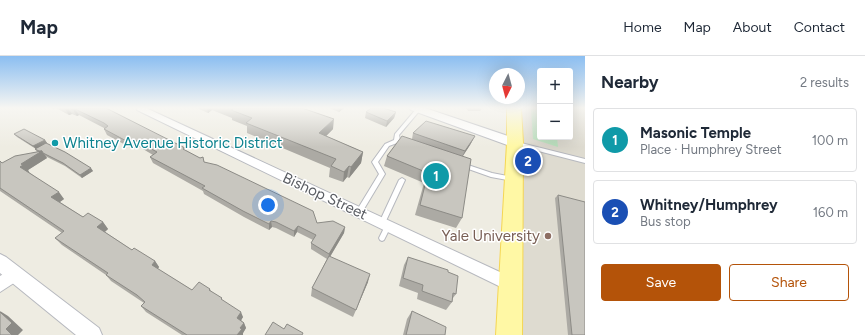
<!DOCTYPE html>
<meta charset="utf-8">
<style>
body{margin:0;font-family:Figtree,sans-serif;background:#f6f6f7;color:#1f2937}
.controls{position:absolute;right:12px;top:12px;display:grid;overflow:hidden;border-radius:4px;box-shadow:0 4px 16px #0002}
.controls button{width:36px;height:36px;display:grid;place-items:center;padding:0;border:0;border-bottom:1px solid #e0e1e3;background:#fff;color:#1f2937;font:20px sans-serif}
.compass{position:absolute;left:489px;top:12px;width:36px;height:36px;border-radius:50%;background:#fff;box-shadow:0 4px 16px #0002;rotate:186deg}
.you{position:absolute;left:268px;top:149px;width:14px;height:14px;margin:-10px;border:3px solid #fff;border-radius:50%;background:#1a73e8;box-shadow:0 0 0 6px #1a73e833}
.badge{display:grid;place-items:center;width:26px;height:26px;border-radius:50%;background:#b45309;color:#fff;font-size:13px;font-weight:700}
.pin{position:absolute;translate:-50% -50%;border:2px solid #fff;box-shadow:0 1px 4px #0006}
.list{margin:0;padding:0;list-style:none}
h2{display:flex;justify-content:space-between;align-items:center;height:52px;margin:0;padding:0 16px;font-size:17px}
h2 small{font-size:13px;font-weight:400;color:#747a83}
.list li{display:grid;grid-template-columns:26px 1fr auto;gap:12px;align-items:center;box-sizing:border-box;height:64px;margin:0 8px 8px;padding:0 8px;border:1px solid #e0e1e3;border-radius:4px}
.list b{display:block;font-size:15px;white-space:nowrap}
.list p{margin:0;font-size:13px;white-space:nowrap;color:#747a83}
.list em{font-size:13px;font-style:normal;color:#747a83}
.actions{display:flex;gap:8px;padding:12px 16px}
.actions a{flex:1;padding:9px 0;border:1px solid #b45309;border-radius:4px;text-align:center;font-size:14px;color:#b45309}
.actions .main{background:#b45309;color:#fff}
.map{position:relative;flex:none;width:585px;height:279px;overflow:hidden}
header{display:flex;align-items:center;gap:24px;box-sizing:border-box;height:56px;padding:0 20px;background:#fff;border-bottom:1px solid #e0e1e3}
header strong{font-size:19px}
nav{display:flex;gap:22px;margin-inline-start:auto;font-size:14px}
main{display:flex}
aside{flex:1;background:#fff}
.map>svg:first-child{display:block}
.education{fill:#dedbd0}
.green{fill:#bde6c1}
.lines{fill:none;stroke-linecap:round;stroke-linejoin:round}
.service-casing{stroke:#b7b9bf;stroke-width:2}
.minor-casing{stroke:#b7b9bf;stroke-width:2}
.tertiary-casing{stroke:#b7b9bf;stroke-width:2}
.primary-casing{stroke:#f5d653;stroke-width:2}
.service{fill:#fff;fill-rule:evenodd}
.minor{fill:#fff;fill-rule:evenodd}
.tertiary{fill:#fff;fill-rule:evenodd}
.primary{fill:#fff8a5;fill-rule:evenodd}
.wall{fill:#acaaa4}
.shaded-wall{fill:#8c8b86}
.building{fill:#c8c6bf;stroke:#8c8b86}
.culture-dot{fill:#0f9aa8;stroke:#fff;stroke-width:1.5}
.education-dot{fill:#8d6e63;stroke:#fff;stroke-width:1.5}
.labels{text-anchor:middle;stroke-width:3;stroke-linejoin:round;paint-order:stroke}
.culture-label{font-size:15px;fill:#0d838f;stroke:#fff;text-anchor:start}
.street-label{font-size:15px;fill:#5a5d63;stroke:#fff}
.education-label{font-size:15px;fill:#785e54;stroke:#fff;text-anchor:end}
</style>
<header>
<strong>Map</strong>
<nav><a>Home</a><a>Map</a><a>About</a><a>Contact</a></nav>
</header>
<main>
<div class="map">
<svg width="585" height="279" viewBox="0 0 585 279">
<rect width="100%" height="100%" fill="#eeece2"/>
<path class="education" d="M 516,52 L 540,52 L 540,81 L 570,81 L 570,52 L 585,52 L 585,279 L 509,279 Z"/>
<path class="green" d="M 531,52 L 540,52 L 540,81 L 557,81 L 558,91 L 533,83 Z"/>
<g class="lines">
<g class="service-casing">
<path id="service" d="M 417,52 L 419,52 L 421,53 L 399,79 L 400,84 L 408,88 L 405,90 L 397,87 L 389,90 L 378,106 L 385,118 L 361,158 L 357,158 L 356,156 L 357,154 L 379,118 L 372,106 L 385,88 L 394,84 L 395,78 Z
M 517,86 L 585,103 L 585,107 L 515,89 L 515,87 Z
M 462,107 L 492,117 L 513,121 L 516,123 L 513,125 L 491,121 L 460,110 L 459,109 Z
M 402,122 L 405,124 L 385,167 L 384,169 L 380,169 L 379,167 L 399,124 Z
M 388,167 L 390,168 L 391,170 L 384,184 L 382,185 L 380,184 L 379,182 L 386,168 Z"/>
</g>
<g class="minor-casing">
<path id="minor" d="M 136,52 L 146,52 L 515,223 L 518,228 L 515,233 L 510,235 L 505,233 L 137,54 Z
M 15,211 L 20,213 L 22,218 L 20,223 L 0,236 L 0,220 Z"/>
</g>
<g class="tertiary-casing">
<path id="tertiary" d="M 409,52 L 425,52 L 520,84 L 521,87 L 520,90 L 510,90 L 411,54 Z
M 0,198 L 6,201 L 99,272 L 102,279 L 76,279 L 0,217 Z"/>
</g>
<g class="primary-casing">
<path id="primary" d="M 507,52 L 521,52 L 523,87 L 522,279 L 496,279 L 507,87 Z"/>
</g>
<use href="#service" class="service"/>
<use href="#minor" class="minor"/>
<use href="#tertiary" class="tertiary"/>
<use href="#primary" class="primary"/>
</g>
<path class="wall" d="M 52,52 L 106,52 L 186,95 L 200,102 L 203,101 L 204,106 L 317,167 L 345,171 L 344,177 L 330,201 L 368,226 L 353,261 L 311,240 L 312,232 L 327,203 L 311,193 L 311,187 L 313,184 L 297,176 L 294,181 L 276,172 L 272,171 L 269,174 L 244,161 L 204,138 L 203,135 L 153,107 L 150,101 L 153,99 L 138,90 L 133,93 L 107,79 L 104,73 L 104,72 L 79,59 L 77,60 L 72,58 L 69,59 L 56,52 L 54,53 Z
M 197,52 L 263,52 L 333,73 L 326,80 L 363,96 L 361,107 L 349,122 L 347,121 L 343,126 L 329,121 L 330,112 L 247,77 L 247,70 L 232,64 L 232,62 L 212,54 L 208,57 Z
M 329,52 L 344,52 L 339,56 Z
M 463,52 L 482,52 L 480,55 L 468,55 L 467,53 Z
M 366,56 L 396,56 L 394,62 L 386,71 L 365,62 Z
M 413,77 L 475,80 L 470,89 L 463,100 L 462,162 L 456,172 L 415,159 L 424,127 L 384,110 L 387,100 L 412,83 Z
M 14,78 L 45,84 L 47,87 L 47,88 L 93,115 L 82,122 L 65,110 L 45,100 L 47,102 L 28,114 L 29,116 L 64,143 L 60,146 L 83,161 L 103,166 L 108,173 L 105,176 L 132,194 L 155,205 L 159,211 L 158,213 L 192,234 L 210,233 L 211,235 L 243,261 L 241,264 L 244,267 L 246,272 L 243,277 L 243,279 L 182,279 L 146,256 L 141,250 L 144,247 L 111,225 L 106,219 L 62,189 L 55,182 L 62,177 L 0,135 L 0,105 L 2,107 L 37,96 L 35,93 L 36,93 L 17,81 Z
M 558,139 L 585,279 L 568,279 L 555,142 Z
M 408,201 L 448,216 L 456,238 L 453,242 L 452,246 L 446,254 L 417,243 L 418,237 L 399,230 L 404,209 Z
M 412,255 L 445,279 L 403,279 L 407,263 Z"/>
<path class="shaded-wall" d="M 68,52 L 72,58 L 69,59 L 65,53 Z
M 207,52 L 211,52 L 212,54 L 208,57 Z
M 340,52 L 344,52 L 339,56 Z
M 75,53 L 79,59 L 77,60 L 73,54 Z
M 396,56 L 394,62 L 386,71 L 387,65 Z
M 334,63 L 333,73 L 318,88 L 319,77 Z
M 475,80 L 470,89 L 460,104 L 465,95 Z
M 45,84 L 47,87 L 36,93 L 33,90 Z
M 135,84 L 138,90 L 133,93 L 130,87 Z
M 42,95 L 47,102 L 28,114 L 29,116 L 26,118 L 20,111 L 21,108 Z
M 363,96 L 361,107 L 349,122 L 351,111 Z
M 349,110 L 347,121 L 343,126 L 344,116 Z
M 91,112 L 93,115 L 82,122 L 80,119 Z
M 59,136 L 64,143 L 57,148 L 51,141 Z
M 271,165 L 272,171 L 269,174 L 269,168 Z
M 103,166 L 108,173 L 102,178 L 97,171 Z
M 298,170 L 297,176 L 294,181 L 294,175 Z
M 345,171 L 344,177 L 328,204 L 329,198 Z
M 155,205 L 159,211 L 156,215 L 152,209 Z
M 370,218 L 368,226 L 353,261 L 356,254 Z
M 0,255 L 8,260 L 23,274 L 18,279 L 12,279 L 6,273 Z
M 241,256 L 243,261 L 239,268 L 237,262 Z
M 244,267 L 246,272 L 243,277 L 243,279 L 237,279 L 240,272 Z"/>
<path class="building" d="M 69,52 L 106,52 L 185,92 L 183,93 L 200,102 L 203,101 L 204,106 L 217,109 L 313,155 L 317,167 L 333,165 L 345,171 L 329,198 L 311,187 L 316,179 L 298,170 L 294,175 L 276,166 L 271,165 L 269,168 L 243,155 L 202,132 L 205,130 L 150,101 L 157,96 L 135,84 L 130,87 L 104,73 L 108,70 L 104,67 L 75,53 L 73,54 Z
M 229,52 L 302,52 L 334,63 L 319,77 L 363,96 L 351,111 L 349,110 L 344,116 L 331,110 L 336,103 L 246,67 L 252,62 L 231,54 L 233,53 Z
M 371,52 L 383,52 L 396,56 L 387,65 L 366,56 Z
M 426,65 L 475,80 L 465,95 L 413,77 Z
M 24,73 L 45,84 L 33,90 L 14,78 Z
M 402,80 L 471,103 L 462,162 L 420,149 L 428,117 L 387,100 Z
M 46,87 L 65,96 L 91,112 L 80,119 L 63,107 L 43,97 L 42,95 L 39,95 L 35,93 Z
M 42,95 L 21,108 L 23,109 L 20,111 L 59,136 L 51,141 L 83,161 L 88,157 L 103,166 L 97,171 L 132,194 L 134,192 L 155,205 L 152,209 L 192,234 L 199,226 L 210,233 L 209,234 L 222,242 L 221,243 L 241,256 L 237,262 L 244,267 L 240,272 L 242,273 L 237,279 L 187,279 L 141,250 L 145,246 L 137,239 L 106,219 L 108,217 L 55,182 L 64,175 L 0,132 L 0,105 L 2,107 L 15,100 Z
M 558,139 L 585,146 L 585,279 L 572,279 Z
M 329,200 L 370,218 L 356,254 L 312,232 Z
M 408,201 L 448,214 L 448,216 L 458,220 L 456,238 L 453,237 L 452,246 L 422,235 L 423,229 L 403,222 Z
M 412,255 L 446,271 L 445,279 L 406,279 Z
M 0,256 L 12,267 L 6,273 L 12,279 L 0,279 Z
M 273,266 L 284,273 L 287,268 L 303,277 L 302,279 L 265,279 Z"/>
<linearGradient id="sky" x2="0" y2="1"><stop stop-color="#8bbef1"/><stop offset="0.57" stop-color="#f7f6f2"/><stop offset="1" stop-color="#f7f6f2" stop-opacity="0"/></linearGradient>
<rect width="585" height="91" fill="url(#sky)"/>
<circle class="culture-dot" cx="55" cy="87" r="4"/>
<circle class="education-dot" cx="548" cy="180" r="4"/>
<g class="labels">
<g class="culture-label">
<text x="63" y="92">Whitney Avenue Historic District</text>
</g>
<g class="street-label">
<text transform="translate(325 140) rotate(25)" y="5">Bishop Street</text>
</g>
<g class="education-label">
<text x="540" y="185">Yale University</text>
</g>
</g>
</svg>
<div class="controls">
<button>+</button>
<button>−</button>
</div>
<svg class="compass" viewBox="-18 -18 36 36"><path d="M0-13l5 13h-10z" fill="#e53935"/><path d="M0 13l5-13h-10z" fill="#747a83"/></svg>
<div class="you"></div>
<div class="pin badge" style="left:436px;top:120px;background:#0f9aa8">1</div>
<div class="pin badge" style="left:528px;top:105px;background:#1a4fb4">2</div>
</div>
<aside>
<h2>Nearby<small>2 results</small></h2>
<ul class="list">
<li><span class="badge" style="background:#0f9aa8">1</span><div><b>Masonic Temple</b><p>Place · Humphrey Street</p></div><em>100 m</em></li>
<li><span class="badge" style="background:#1a4fb4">2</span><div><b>Whitney/Humphrey</b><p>Bus stop</p></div><em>160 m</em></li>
</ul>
<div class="actions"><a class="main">Save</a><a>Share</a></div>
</aside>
</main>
